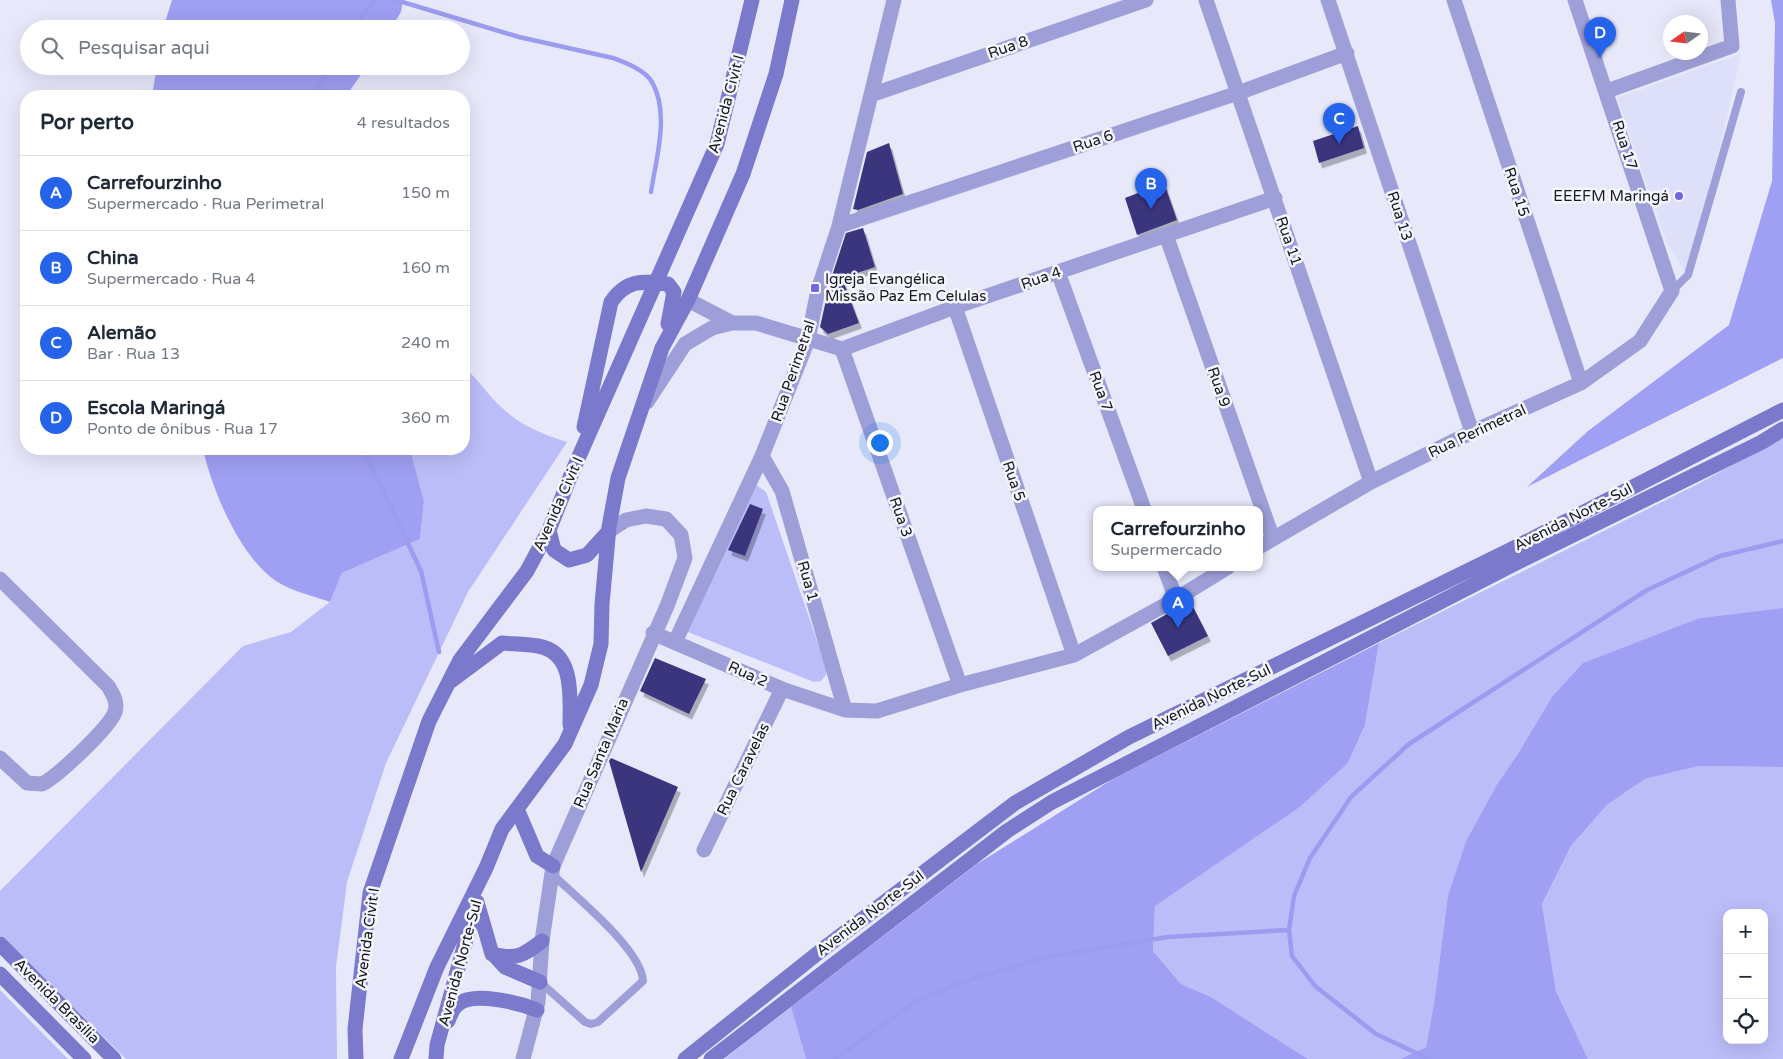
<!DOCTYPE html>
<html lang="pt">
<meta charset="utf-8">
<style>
body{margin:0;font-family:"Varela Round",sans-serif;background:#f6f6f7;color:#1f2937}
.controls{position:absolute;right:15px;bottom:15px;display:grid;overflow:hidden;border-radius:10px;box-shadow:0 5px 20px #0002}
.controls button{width:45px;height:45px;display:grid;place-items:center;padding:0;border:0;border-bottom:1px solid #e0e1e3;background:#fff;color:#1f2937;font:25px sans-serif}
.compass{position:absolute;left:1663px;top:15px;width:45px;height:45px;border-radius:50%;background:#fff;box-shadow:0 5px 20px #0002;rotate:256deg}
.you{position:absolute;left:879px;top:442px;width:18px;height:18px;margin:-12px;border:4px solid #fff;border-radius:50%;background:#1a73e8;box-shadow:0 0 0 8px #1a73e833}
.badge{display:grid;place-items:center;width:32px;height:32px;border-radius:50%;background:#2563eb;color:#fff;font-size:16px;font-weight:700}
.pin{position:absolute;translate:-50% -41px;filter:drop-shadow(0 1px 2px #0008)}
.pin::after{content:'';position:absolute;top:26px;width:18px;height:15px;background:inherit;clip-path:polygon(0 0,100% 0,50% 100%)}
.popup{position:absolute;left:1093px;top:506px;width:170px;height:65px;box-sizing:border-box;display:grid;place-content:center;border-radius:10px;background:#fff;filter:drop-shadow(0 1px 4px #0005);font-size:16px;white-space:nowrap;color:#747a83}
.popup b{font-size:19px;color:#1f2937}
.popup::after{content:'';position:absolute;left:50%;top:100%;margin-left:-10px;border:10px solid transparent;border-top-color:#fff}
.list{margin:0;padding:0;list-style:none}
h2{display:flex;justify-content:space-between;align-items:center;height:65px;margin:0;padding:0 20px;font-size:21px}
h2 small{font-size:16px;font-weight:400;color:#747a83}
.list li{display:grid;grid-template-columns:32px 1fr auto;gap:15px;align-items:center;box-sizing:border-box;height:75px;padding:0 20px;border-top:1px solid #e0e1e3}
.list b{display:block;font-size:19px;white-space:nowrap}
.list p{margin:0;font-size:16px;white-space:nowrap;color:#747a83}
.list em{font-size:16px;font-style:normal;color:#747a83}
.icon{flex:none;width:28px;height:28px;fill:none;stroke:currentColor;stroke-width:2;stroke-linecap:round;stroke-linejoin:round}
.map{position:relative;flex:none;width:1783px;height:1059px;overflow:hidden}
.search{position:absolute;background:#fff;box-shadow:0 5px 20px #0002;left:20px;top:20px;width:450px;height:55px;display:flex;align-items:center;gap:12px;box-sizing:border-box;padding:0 18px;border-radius:28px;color:#747a83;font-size:19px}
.panel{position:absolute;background:#fff;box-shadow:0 5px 20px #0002;left:20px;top:90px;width:450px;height:365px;border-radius:20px}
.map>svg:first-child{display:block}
.built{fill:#dedff9}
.green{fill:#bbbdf9;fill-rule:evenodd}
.forest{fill:#9f9ff3}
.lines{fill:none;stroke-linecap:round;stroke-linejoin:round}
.stream{stroke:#9b9bef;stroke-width:4.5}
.building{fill:#3b347e;filter:url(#shadow)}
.lane{stroke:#9e9fd8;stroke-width:8}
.street{stroke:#9e9fd8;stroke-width:15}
.secondary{stroke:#7a79cc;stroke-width:15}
.poi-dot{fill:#7167e2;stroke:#f6f7fe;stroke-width:2}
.labels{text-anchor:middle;stroke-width:5;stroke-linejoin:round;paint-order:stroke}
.street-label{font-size:15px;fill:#17171e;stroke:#f6f7fe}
.poi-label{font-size:15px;fill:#17171e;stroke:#f6f7fe;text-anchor:end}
</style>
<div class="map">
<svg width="1783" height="1059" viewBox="0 0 1783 1059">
<defs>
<filter id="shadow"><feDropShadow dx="3" dy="5.5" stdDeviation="0" flood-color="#0004"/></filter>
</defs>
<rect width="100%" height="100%" fill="#e7e9fb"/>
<path class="built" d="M 1741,54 L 1719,150 L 1686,273 L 1667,243 L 1617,98 Z"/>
<path class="green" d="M 464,368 C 479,379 486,393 499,405 C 519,425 542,434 567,442 L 468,592 L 386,763 L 347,882 L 336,967 L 337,1059 L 126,1059 L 0,935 L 0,891 L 243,646 L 291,632 L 330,602 L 342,573 L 420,539 L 424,501 L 410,449 L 464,449 Z
M 1783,437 L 1783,608 L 1700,618 L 1521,749 L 1496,786 L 1466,841 L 1448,895 L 1434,1003 L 1426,1047 L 1400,1059 L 1308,1059 L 1211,997 L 1181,984 L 1153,951 L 1155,905 L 1300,807 L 1348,763 L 1365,725 L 1379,643 L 1698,484 Z
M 755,484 L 766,492 L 826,667 L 826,675 L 821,681 L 814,682 L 688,632 Z
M 1699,766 L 1783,767 L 1783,1059 L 1588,1059 L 1556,991 L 1542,904 L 1571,846 L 1607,805 L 1645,779 ZM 1727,913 L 1764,913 L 1764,1040 L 1727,1040 Z
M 0,990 L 68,1059 L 0,1059 Z
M 791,1007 L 806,1059 L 724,1059 Z"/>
<path class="forest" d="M 172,0 L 403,0 L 401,12 L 391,29 L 163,29 Z
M 1771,0 L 1783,0 L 1783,358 L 1527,487 L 1588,431 L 1729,325 L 1772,181 L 1775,23 Z
M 157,66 L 367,66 L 346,96 L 152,96 Z
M 203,449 L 410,449 L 424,501 L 420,539 L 342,573 L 330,602 C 313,596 291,591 276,581 C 240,557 212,490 203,449 Z
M 1783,608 L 1783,767 L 1699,766 L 1645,779 L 1607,805 L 1571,846 L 1542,904 L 1556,991 L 1588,1059 L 1400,1059 L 1426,1047 L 1434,1003 L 1448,895 L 1466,841 L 1496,786 L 1521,749 L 1552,697 L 1583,663 L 1700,618 Z
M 1379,643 L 1365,725 L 1348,763 L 1300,807 L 1155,906 L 1153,951 L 1181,984 L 1211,997 L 1308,1059 L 806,1059 L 791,1007 L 977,864 L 1113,779 Z"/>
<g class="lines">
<path class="stream" d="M 396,0 L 519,37 L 613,58 C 626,63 645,70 652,82 C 670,113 656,159 651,192
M 354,29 L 374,0
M 314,96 L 331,66
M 363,449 L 421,571 L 439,652
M 835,1059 L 915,1002 L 956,984 L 1042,958 L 1168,937 L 1289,930
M 1429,1059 L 1376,1034 L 1315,986 L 1292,956 L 1289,930 L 1294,896 L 1310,858 L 1351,797 L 1409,744 L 1647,590 L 1720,556 L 1783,541"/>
</g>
<path class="building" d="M 1358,126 L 1364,148 L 1319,163 L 1313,141 Z
M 889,143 L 903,194 L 858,210 L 853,209 L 867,152 Z
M 1164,183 L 1177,220 L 1137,235 L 1125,198 Z
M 863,228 L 875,267 L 842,278 L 859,323 L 828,334 L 820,327 L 830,282 L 846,233 Z
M 750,504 L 763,509 L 745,556 L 728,550 Z
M 1190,601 L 1208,636 L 1168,656 L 1151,623 Z
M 655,658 L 706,679 L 689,714 L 640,691 Z
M 611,758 L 678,787 L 641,872 L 609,761 Z"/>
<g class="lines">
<path class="lane" d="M 1672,291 L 1688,275 L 1741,92
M 540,982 L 585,1022 L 591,1024 L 598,1022 L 643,981 C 642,950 575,896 552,874"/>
<path class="street" d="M 1206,0 L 1371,482
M 1328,0 L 1472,432
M 1454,0 L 1581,383
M 1607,91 L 1732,46 L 1728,0
M 871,95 L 1146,0
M 839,226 L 1238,93 L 1347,53
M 1166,235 L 1273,539
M 1058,272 L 1144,509
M 688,300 L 732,323
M 955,307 L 1074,655
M 842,349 L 960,685
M 647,402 L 685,344 L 712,328 L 732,323 L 756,323 L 842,349 L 955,307 L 1275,198
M 762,456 L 782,491 L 845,710
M 1259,547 L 1371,482 L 1472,432 L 1581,383 L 1640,341 L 1672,291 L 1575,0
M 1164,567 L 1176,599
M 0,579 L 108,686 C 113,694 118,702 115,712 C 109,728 58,776 42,784 L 27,783 L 0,758
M 653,633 L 782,689 L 845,710 L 877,711 L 960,685 L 1074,655 L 1176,599 L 1228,567
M 675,642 L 762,456 L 808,340 L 818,290 L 839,226 L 894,0
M 704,850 L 782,689
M 523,1059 L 538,1002 L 542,941 L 553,866 L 667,606 L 685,558 L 681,535 L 666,519 L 646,516 L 626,520 L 609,531"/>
<path class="secondary" d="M 584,427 L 611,302 C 627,279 642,281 668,284 L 674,292 L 668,324
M 549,530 L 554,550 L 569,560 L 587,555 L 609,531
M 451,681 L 502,643 C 514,644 526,644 538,646 C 575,652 570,697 570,725
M 517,809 L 537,856 L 553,866
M 477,902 L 492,954 C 517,960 522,956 542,941
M 0,944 L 114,1059
M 493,954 L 505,967 L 540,982
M 0,974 L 84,1059
M 448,1021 C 450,1016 452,1010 456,1006 C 471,990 519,1003 537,1010
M 356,1059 L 355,1029 L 370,893 L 429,721 L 460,660 L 527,571 L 549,530 L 573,470 L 717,144 L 752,0
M 401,1059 L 437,967 L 486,868 L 502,829 L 565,744 L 591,685 L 601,644 L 602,604 L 609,527 L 618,478 L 662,348 L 688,300 L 743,174 L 776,74 L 792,0
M 436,1059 L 437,1045 L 476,903
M 685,1059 L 823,949 L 1015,803 L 1129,737 L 1510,550 L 1783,410
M 711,1059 L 1007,831 L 1052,802 L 1512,565 L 1762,442 L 1783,429"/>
</g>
<g class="poi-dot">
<circle cx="1679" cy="196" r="5"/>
<rect x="810" y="283" width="10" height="10" rx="2.5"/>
</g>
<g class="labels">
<g class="street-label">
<text transform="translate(1008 47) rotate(-19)" y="5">Rua 8</text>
<text transform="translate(726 104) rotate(-75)" y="5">Avenida Civit I</text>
<text transform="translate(1093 141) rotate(-18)" y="5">Rua 6</text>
<text transform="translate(1625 145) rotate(72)" y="5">Rua 17</text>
<text transform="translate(1517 192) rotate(72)" y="5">Rua 15</text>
<text transform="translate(1400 216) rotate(72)" y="5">Rua 13</text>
<text transform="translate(1289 241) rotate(71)" y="5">Rua 11</text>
<text transform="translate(1041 278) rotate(-19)" y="5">Rua 4</text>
<text transform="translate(793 371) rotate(-71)" y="5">Rua Perimetral</text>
<text transform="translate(1219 387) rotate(71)" y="5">Rua 9</text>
<text transform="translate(1101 391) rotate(70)" y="5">Rua 7</text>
<text transform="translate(1477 431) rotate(-25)" y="5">Rua Perimetral</text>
<text transform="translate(1014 481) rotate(71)" y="5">Rua 5</text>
<text transform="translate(558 504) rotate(-66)" y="5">Avenida Civit I</text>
<text transform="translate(901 517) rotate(71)" y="5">Rua 3</text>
<text transform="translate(1573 517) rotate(-27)" y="5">Avenida Norte-Sul</text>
<text transform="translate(808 581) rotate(74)" y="5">Rua 1</text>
<text transform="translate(748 674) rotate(24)" y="5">Rua 2</text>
<text transform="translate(1211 697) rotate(-26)" y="5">Avenida Norte-Sul</text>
<text transform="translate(601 753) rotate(-67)" y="5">Rua Santa Maria</text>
<text transform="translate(743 769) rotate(-64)" y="5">Rua Caravelas</text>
<text transform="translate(870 913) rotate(-37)" y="5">Avenida Norte-Sul</text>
<text transform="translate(367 938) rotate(-82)" y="5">Avenida Civit I</text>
<text transform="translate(460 963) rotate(-75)" y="5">Avenida Norte-Sul</text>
<text transform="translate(57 1001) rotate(45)" y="5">Avenida Brasília</text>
</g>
<g class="poi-label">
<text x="1669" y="201">EEEFM Maringá</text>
<text x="825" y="284" text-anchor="start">Igreja Evangélica<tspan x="825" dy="17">Missão Paz Em Celulas</tspan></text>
</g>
</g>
</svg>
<div class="controls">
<button>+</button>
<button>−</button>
<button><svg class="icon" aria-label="locate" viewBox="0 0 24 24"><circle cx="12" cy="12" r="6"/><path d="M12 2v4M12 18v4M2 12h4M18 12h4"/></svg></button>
</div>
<svg class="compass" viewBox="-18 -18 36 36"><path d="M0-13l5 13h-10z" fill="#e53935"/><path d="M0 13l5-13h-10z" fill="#747a83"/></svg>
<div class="you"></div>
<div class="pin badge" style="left:1178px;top:628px">A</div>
<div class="popup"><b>Carrefourzinho</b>Supermercado</div>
<div class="pin badge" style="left:1151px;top:209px">B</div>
<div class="pin badge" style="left:1339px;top:144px">C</div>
<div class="pin badge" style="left:1600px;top:58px">D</div>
<div class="search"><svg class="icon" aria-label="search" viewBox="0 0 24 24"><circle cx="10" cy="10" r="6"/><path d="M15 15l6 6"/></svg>Pesquisar aqui</div>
<section class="panel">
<h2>Por perto<small>4 resultados</small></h2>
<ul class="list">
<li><span class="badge">A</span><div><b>Carrefourzinho</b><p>Supermercado · Rua Perimetral</p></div><em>150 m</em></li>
<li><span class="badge">B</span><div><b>China</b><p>Supermercado · Rua 4</p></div><em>160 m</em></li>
<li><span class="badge">C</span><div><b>Alemão</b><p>Bar · Rua 13</p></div><em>240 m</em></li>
<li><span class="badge">D</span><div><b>Escola Maringá</b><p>Ponto de ônibus · Rua 17</p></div><em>360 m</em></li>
</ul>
</section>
</div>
